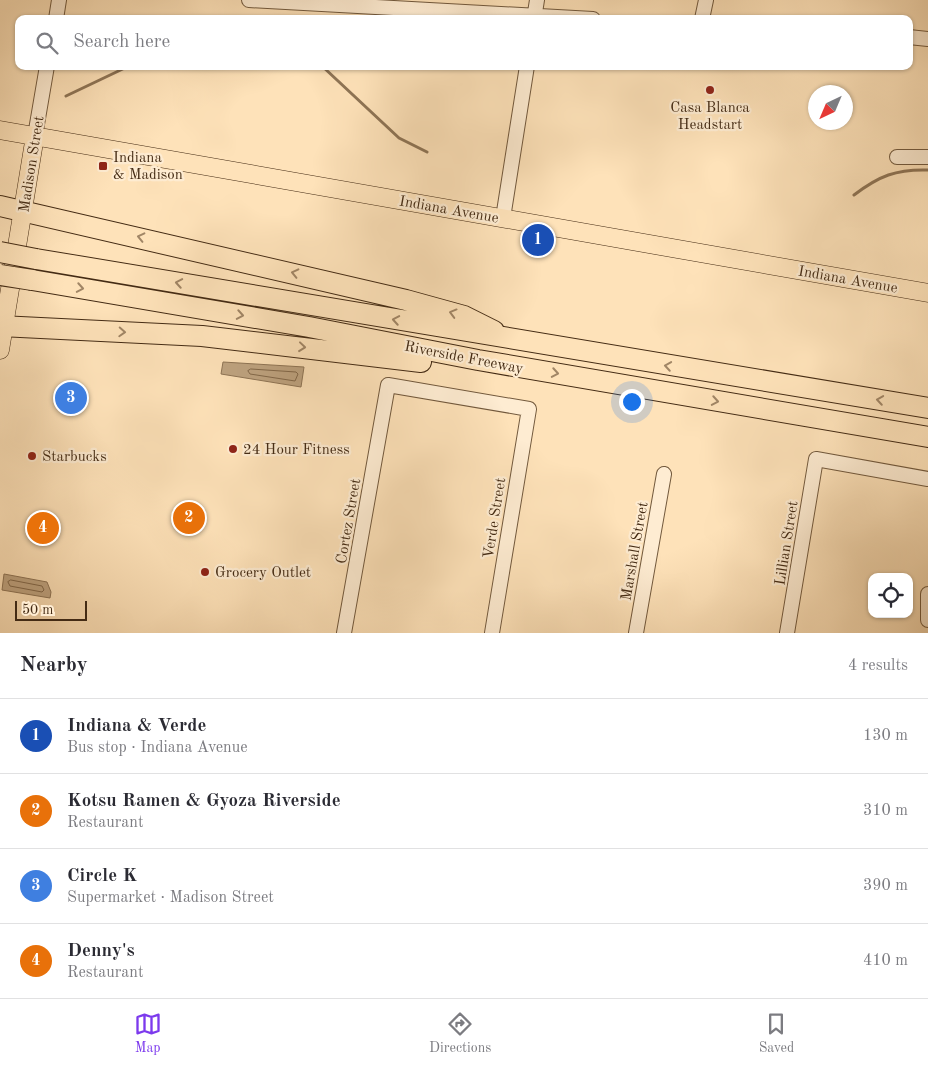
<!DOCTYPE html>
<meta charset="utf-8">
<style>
body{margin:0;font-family:"Old Standard TT",serif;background:#f2f2f3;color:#2b2b33}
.controls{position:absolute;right:15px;bottom:15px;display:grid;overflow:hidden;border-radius:10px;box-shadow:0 1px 4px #0004}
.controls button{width:45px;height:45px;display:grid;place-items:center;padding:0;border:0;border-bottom:1px solid #e1e1e2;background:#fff;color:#2b2b33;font:25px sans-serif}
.compass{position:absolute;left:808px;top:85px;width:45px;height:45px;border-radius:50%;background:#fff;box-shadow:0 1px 4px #0004;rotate:224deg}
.scale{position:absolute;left:15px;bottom:12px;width:72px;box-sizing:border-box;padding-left:5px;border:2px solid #442b14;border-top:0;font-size:14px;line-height:18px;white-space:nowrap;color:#442b14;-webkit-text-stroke:4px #feecd2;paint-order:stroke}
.you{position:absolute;left:631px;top:401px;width:18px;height:18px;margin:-12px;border:4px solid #fff;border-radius:50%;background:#1a73e8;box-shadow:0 0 0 8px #1a73e833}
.badge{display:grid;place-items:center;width:32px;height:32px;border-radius:50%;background:#7c3aed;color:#fff;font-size:16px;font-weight:700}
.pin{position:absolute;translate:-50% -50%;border:2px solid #fff;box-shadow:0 1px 5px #0006}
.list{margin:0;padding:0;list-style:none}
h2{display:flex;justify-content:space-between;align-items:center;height:65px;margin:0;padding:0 20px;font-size:21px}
h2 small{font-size:16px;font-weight:400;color:#7c7c81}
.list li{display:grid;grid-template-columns:32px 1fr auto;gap:15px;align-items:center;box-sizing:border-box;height:75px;padding:0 20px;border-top:1px solid #e1e1e2}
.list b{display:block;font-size:19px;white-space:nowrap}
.list p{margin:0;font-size:16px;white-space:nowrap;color:#7c7c81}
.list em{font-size:16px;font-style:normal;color:#7c7c81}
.icon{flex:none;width:28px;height:28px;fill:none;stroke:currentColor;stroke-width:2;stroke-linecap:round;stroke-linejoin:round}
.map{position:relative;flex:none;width:928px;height:633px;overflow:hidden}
.search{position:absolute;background:#fff;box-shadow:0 1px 4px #0004;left:15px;right:15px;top:15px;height:55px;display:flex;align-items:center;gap:12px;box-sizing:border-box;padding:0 18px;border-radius:10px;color:#7c7c81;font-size:19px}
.sheet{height:365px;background:#fff}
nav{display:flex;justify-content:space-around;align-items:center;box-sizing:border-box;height:70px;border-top:1px solid #e1e1e2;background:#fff;font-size:14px;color:#7c7c81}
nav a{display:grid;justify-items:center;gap:2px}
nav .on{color:#7c3aed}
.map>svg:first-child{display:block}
.water{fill:#bfa481;stroke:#8e7455}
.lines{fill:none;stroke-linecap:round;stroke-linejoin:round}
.shore{stroke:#82684a;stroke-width:1}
.stream{stroke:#8e7455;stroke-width:3}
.minor-casing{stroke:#72593d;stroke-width:16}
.major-casing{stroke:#442b14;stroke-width:19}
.highway-casing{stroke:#442b14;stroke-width:22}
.minor{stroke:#feecd2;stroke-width:14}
.major{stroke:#fee2b9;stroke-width:18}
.highway{stroke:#fee2b9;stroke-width:20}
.highway-bridge-casing{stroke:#442b14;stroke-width:22;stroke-linecap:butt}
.highway-bridge{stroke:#fee2b9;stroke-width:20}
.oneway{stroke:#a18666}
.poi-dot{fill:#8f2418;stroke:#feecd2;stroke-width:2}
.labels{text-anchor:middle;stroke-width:4.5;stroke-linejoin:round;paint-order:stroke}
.poi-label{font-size:15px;fill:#442b14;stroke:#feecd2;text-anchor:start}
.street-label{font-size:15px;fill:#442b14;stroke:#feecd2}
</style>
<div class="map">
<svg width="928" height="633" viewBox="0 0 928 633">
<rect width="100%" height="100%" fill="#fee2b9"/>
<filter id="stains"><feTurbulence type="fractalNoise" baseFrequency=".004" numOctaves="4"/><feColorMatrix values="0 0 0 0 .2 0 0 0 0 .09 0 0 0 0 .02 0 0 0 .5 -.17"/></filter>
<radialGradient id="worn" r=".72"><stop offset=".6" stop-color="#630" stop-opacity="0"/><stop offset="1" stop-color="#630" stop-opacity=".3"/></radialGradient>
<path class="water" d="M 223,362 L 304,367 L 301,387 L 221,374 Z
M 4,574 L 47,582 L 51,592 L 50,598 L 2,590 Z"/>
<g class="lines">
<path class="shore" d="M 251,369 L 296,372 L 298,374 L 295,381 L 250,374 L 248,371 Z
M 11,580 L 42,586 L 44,590 L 42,592 L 10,586 L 8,582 Z"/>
<path class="stream" d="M 322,66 L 399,138 L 427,152
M 66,96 L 129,66
M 854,195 C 879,176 896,169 928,170"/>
<g class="minor-casing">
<path id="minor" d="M 249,0 L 593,19
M 56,19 L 59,0
M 534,19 L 537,0
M 702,19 L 706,0
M 909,37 L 928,39
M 35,136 L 47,66
M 897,157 L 928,157
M 503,218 L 527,66
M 928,594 L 928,620
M 344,633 L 388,385 L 529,409 L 492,633
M 636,633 L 664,474
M 787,633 L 816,459 L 928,479"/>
</g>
<g class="major-casing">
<path id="major" d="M 0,130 L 928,293
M 0,350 L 35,136"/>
</g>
<g class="highway-casing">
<path id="highway" d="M 0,206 L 406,300 L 464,316 L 494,331
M 36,259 L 928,408
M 32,280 L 309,327 L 478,360 L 928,437
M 0,326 L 202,336 L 421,362"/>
</g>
<use href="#minor" class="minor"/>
<use href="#major" class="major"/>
<use href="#highway" class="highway"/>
<g class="highway-bridge-casing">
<path id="highway-bridge" d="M 0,252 L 36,259
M 0,275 L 32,280"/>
</g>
<use href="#highway-bridge" class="highway-bridge"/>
</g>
<defs><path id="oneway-chevron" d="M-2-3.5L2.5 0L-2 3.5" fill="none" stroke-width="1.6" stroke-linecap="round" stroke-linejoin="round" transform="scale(1.25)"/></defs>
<g class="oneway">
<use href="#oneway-chevron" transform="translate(141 237) rotate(-167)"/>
<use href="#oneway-chevron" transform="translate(295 273) rotate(-167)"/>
<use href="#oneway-chevron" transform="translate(179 283) rotate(-170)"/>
<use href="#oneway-chevron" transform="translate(80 288) rotate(10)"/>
<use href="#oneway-chevron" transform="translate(453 313) rotate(-165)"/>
<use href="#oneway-chevron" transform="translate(240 315) rotate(10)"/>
<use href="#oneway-chevron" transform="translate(396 320) rotate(-170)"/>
<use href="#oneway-chevron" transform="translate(122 332) rotate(3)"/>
<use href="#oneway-chevron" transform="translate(302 347) rotate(6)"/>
<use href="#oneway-chevron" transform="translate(668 366) rotate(-171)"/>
<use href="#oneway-chevron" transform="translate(555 373) rotate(10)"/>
<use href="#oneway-chevron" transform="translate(880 400) rotate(-171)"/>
<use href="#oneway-chevron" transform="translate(715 401) rotate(10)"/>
</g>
<g class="poi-dot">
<circle cx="710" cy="90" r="5"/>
<rect x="98" y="161" width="10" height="10" rx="2.5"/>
<circle cx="233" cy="449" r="5"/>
<circle cx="32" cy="456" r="5"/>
<circle cx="205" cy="572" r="5"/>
</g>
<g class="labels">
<g class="poi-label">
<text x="710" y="112" text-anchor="middle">Casa Blanca<tspan x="710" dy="17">Headstart</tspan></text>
<text x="113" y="162">Indiana<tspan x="113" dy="17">&amp; Madison</tspan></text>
<text x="243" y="454">24 Hour Fitness</text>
<text x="42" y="461">Starbucks</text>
<text x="215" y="577">Grocery Outlet</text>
</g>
<g class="street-label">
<text transform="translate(31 164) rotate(-81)" y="5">Madison Street</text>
<text transform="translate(449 209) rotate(10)" y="5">Indiana Avenue</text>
<text transform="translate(848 279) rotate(10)" y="5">Indiana Avenue</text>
<text transform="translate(464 357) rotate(11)" y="5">Riverside Freeway</text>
<text transform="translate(494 518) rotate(-81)" y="5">Verde Street</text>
<text transform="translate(348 521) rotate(-80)" y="5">Cortez Street</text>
<text transform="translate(786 543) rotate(-81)" y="5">Lillian Street</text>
<text transform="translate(634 551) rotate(-80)" y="5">Marshall Street</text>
</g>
</g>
<rect width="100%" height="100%" filter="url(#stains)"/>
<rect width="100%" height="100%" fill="url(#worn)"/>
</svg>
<div class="controls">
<button><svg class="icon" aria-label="locate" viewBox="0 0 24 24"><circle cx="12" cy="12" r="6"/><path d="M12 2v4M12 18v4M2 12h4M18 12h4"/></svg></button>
</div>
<svg class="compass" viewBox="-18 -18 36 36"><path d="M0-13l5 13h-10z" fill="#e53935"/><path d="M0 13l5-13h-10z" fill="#7c7c81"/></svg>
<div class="scale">50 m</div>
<div class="you"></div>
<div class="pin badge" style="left:538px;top:240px;background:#1a4fb4">1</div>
<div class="pin badge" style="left:189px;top:518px;background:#e8710a">2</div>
<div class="pin badge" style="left:71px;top:398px;background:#3f7fe0">3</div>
<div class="pin badge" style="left:43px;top:528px;background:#e8710a">4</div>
<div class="search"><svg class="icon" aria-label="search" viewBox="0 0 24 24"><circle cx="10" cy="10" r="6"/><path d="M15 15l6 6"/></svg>Search here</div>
</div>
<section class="sheet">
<h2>Nearby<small>4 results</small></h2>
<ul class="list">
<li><span class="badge" style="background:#1a4fb4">1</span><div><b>Indiana &amp; Verde</b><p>Bus stop · Indiana Avenue</p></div><em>130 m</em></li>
<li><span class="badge" style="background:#e8710a">2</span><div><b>Kotsu Ramen &amp; Gyoza Riverside</b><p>Restaurant</p></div><em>310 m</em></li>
<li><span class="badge" style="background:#3f7fe0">3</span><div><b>Circle K</b><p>Supermarket · Madison Street</p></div><em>390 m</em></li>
<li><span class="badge" style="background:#e8710a">4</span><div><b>Denny's</b><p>Restaurant</p></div><em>410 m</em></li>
</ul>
</section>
<nav>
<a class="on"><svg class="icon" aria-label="map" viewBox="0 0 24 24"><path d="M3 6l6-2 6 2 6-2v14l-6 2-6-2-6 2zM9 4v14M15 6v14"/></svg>Map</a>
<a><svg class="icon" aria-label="directions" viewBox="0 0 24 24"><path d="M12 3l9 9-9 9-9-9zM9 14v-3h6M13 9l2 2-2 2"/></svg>Directions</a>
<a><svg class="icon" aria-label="saved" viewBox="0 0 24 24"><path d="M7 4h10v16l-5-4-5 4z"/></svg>Saved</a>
</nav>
